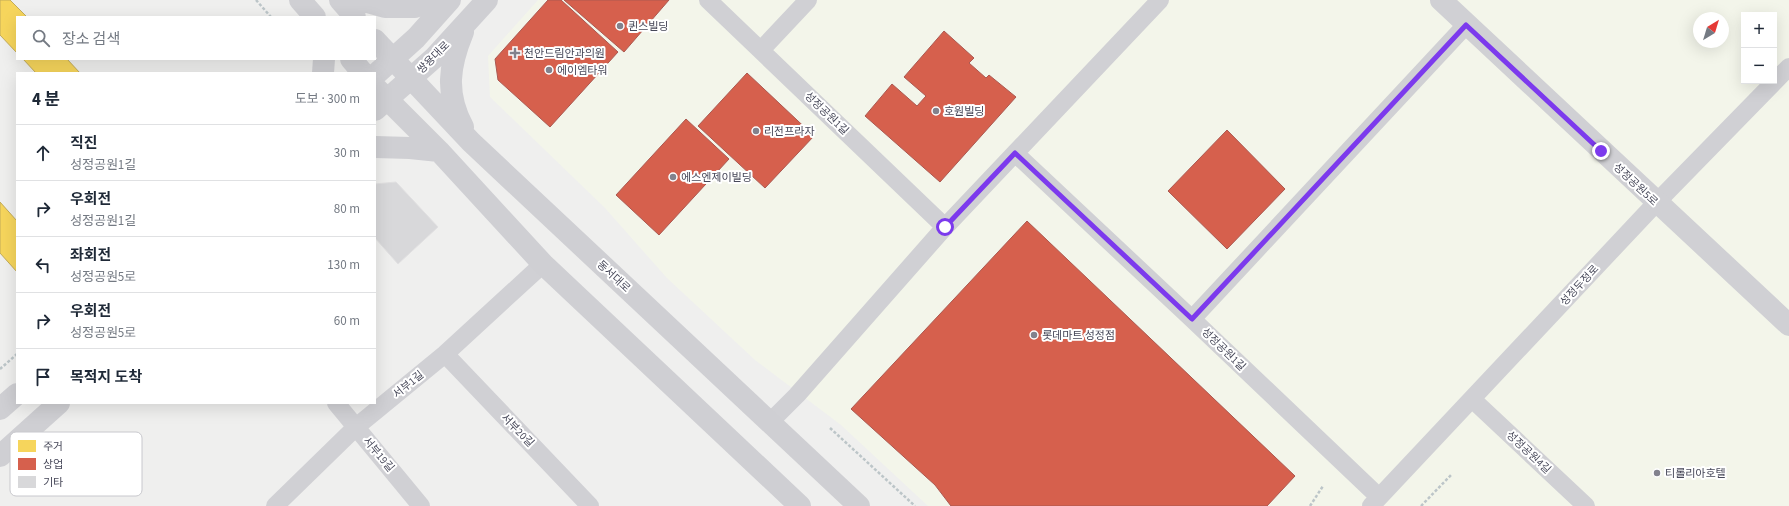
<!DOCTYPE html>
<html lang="ko">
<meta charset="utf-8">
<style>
body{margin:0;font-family:"Source Sans 3","Noto Sans KR",sans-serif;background:#f6f6f7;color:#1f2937}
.controls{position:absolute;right:12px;top:12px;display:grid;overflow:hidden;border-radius:0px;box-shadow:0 4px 16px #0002}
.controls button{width:36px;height:36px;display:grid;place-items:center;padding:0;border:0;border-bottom:1px solid #e0e1e3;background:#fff;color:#1f2937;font:20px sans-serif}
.compass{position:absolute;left:1693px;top:12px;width:36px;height:36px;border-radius:50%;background:#fff;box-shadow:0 4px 16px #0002;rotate:38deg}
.stop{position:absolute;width:12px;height:12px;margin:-9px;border:3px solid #7c3aed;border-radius:50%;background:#fff}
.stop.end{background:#7c3aed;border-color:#fff;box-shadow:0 1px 4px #0008}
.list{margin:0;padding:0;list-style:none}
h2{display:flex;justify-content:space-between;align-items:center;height:52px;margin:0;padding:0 16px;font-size:17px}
h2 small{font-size:13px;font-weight:400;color:#747a83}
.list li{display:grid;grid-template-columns:26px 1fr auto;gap:12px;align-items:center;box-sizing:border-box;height:56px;padding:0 16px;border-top:1px solid #e0e1e3}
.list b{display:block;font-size:15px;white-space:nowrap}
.list p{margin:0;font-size:13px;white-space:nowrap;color:#747a83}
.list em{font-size:13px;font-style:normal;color:#747a83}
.icon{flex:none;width:22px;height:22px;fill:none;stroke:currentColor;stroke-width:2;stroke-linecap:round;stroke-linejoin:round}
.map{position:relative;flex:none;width:1789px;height:506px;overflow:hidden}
.search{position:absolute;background:#fff;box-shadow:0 4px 16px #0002;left:16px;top:16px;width:360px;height:44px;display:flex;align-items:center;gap:10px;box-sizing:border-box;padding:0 14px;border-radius:0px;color:#747a83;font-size:15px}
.panel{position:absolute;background:#fff;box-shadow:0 4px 16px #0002;left:16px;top:72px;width:360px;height:332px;border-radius:0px}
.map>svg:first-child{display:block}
.commercial{fill:#f3f5ea;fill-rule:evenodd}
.homes{fill:#f6d55c;stroke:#c2ab5b}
.shops{fill:#d6604d;stroke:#ab5951}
.building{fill:#d8d8da;stroke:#e1e0e1}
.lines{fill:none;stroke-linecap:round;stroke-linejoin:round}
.path{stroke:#bcc5c8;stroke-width:2.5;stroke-dasharray:3 2;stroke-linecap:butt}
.minor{stroke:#d0d0d4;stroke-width:18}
.tertiary{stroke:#d0d0d4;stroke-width:22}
.secondary{stroke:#cfcfd3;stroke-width:22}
.route{stroke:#7c3aed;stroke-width:5}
.poi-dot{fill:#82828d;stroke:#fff;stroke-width:1.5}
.labels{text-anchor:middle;stroke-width:4;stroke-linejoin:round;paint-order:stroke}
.poi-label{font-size:11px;fill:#474859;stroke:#fff;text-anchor:start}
.street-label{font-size:11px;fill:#474859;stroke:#fff}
.key{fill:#fff;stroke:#c8c8cd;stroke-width:1}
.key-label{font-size:11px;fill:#474859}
</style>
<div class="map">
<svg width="1789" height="506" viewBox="0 0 1789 506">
<rect width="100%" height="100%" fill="#efefee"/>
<path class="commercial" d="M 538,0 L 1789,0 L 1789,506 L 928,506 L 841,425 L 755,360 L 667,278 L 605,208 L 490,97 L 488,56 ZM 1744,15 L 1774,15 L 1774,81 L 1744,81 ZM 1699,18 L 1723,18 L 1723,42 L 1699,42 Z"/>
<path class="homes" d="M 0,0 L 10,0 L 27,17 L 17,17 L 17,53 L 0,35 Z
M 23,59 L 67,59 L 80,73 L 36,73 Z
M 0,202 L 17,221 L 17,272 L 0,253 Z"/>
<path class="shops" d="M 548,0 L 561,0 L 618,52 L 550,127 L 498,80 L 495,59 Z
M 564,0 L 669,0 L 624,52 Z
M 944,31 L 974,58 L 969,63 L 986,78 L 989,75 L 1016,97 L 940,182 L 865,116 L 892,84 L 917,106 L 926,96 L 904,77 Z
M 747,73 L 814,136 L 765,188 L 698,126 Z
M 686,119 L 729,159 L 659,235 L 616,195 Z
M 1227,130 L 1285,189 L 1227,249 L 1168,191 Z
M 1027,221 L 1295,476 L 1267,506 L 951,506 L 935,485 L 851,409 Z"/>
<path class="building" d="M 396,182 L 438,227 L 398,264 L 375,238 L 375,184 Z"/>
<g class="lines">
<path class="path" d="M 256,0 L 271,17
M 0,369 L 17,354
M 830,428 L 915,506
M 1310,506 L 1323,486
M 1421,506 L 1452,474"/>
<path class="minor" d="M 708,0 L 945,227
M 761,50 L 808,0
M 1015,153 L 1192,319 L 1379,497
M 1192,319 L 1466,25
M 445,354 L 590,506
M 1472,399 L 1586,506
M 336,403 L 421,506
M 770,422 L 797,395 L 945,227 L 1160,0
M 275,506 L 356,427 L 445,354 L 543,264
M 1371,506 L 1656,203 L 1789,67"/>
<path class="tertiary" d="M 1441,0 L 1789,325"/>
<path class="secondary" d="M 300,0 L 315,17
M 340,0 L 355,17
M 360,0 L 385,7 L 415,7 L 431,0
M 375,40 L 471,142 L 859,506
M 351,59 L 363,73
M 323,73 L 324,59
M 375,75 L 416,38 L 450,0
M 375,87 L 439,151 L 543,264 L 800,506
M 375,110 L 435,57 L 487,0
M 463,127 C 445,93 449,66 463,32
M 375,147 L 410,148 L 439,151
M 0,409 L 17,394
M 0,456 L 59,403"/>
</g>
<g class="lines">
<path class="route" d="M 945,227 L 1015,153 L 1192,319 L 1466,25 L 1601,151"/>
</g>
<g class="poi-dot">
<circle cx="620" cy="26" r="4"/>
<path d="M513 47h4v4h4v4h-4v4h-4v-4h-4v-4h4z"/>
<circle cx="549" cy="70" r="4"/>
<circle cx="936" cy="111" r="4"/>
<circle cx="756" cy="131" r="4"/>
<circle cx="673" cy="177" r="4"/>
<circle cx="1034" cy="335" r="4"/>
<circle cx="1657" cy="473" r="4"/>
</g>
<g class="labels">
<g class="poi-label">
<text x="628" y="30">퀸스빌딩</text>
<text x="524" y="57">천안드림안과의원</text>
<text x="557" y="74">에이엠타워</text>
<text x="944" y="115">호원빌딩</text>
<text x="764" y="135">리전프라자</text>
<text x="681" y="181">에스엔제이빌딩</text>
<text x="1042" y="339">롯데마트 성정점</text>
<text x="1665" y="477">티롤리아호텔</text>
</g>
<g class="street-label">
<text transform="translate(433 57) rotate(-45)" y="4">쌍용대로</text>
<text transform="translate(827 113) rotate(44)" y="4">성정공원1길</text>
<text transform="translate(1636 184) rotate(43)" y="4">성정공원5로</text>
<text transform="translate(614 276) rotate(43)" y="4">동서대로</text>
<text transform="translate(1579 285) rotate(-47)" y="4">성정두정로</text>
<text transform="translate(1224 349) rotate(44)" y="4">성정공원1길</text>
<text transform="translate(408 384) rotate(-39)" y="4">서부1길</text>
<text transform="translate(518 430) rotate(46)" y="4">서부20길</text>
<text transform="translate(1529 452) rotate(43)" y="4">성정공원4길</text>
<text transform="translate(379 454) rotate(50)" y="4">서부19길</text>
</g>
</g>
<rect x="10" y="432" width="132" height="64" rx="6" class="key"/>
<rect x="18" y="440" width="18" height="12" fill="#f6d55c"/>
<rect x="18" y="458" width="18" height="12" fill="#d6604d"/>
<rect x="18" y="476" width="18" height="12" fill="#d8d8da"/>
<g class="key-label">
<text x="43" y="450">주거</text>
<text x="43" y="468">상업</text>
<text x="43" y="486">기타</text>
</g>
</svg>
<div class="controls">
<button>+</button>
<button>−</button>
</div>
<svg class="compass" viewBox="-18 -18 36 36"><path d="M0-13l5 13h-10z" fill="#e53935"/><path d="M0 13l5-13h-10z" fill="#747a83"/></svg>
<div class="stop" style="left:945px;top:227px"></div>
<div class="stop end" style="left:1601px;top:151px"></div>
<div class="search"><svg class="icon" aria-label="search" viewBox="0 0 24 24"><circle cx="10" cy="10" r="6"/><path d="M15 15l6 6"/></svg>장소 검색</div>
<section class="panel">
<h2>4 분<small>도보 · 300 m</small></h2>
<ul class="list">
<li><svg class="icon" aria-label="ahead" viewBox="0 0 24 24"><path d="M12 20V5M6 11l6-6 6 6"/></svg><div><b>직진</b><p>성정공원1길</p></div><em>30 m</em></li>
<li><svg class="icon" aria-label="right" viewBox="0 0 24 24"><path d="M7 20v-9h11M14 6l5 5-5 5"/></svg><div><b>우회전</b><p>성정공원1길</p></div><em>80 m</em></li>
<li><svg class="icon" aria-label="left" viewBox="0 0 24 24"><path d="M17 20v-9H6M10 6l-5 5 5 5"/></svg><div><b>좌회전</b><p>성정공원5로</p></div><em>130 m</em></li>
<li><svg class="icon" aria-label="right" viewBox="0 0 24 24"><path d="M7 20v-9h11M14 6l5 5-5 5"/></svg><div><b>우회전</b><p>성정공원5로</p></div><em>60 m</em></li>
<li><svg class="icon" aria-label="arrive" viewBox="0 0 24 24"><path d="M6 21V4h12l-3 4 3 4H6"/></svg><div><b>목적지 도착</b></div></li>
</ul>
</section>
</div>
